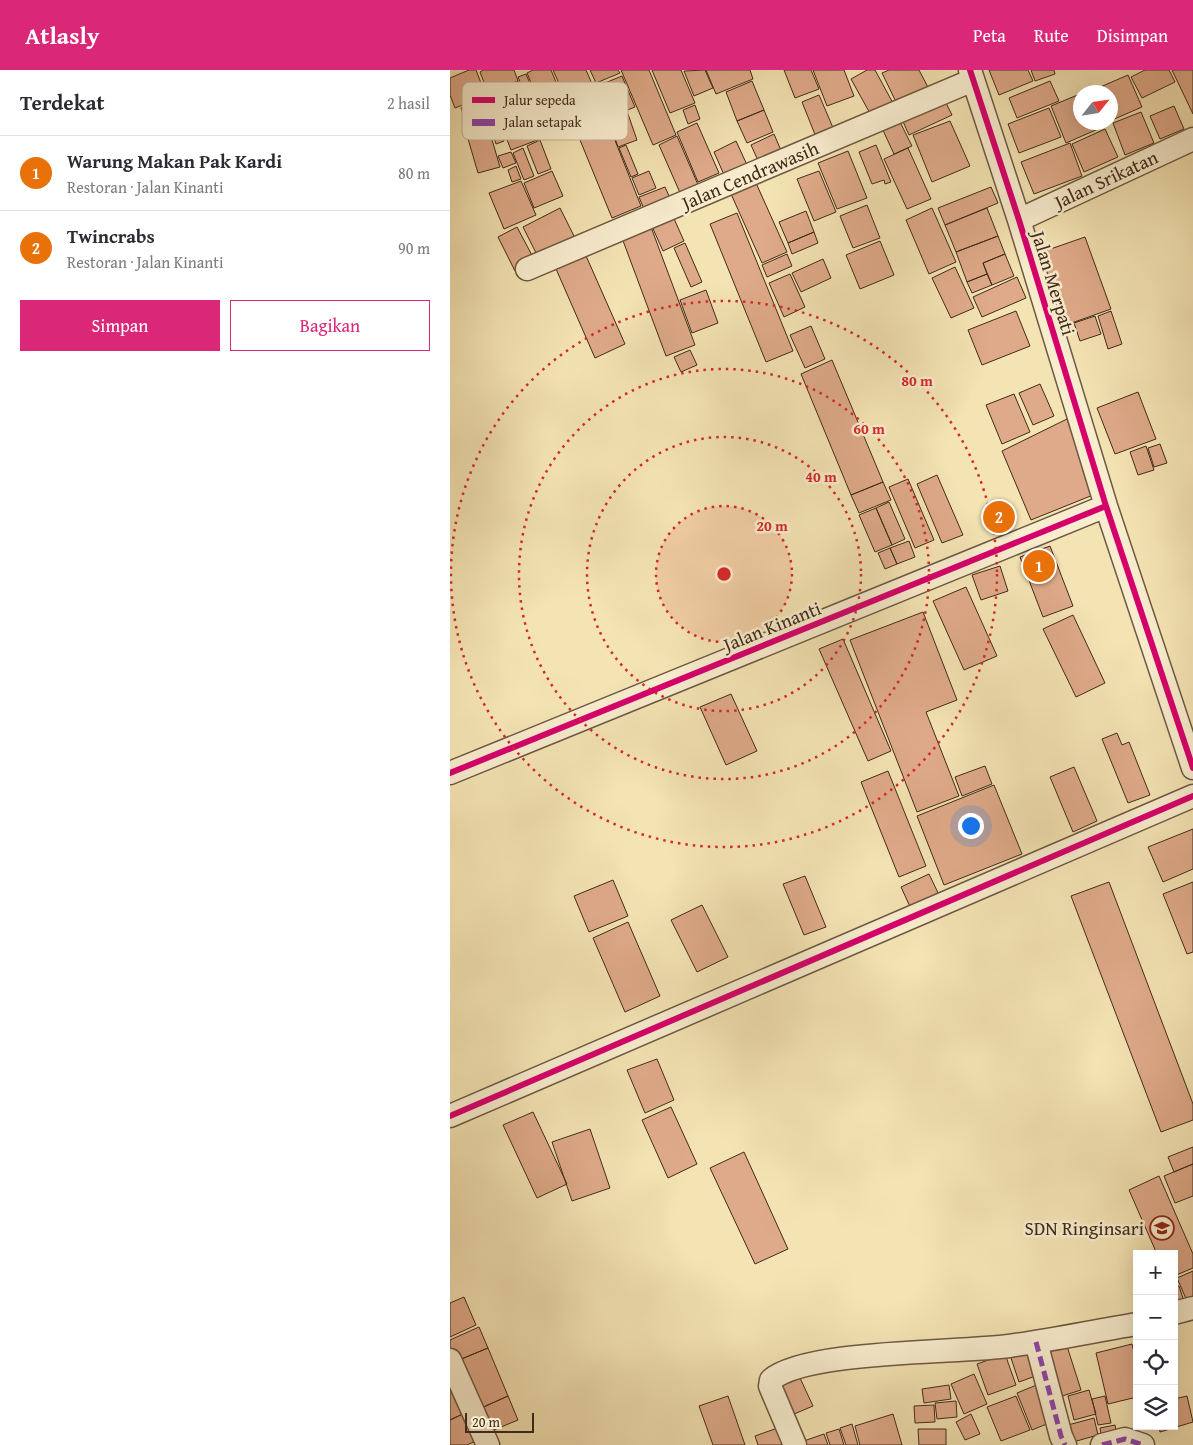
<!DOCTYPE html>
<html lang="id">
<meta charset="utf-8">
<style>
body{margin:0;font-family:"Gentium Book Plus",serif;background:#f7f7f7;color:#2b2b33}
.controls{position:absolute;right:15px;bottom:15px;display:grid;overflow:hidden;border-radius:0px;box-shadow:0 5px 20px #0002}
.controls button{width:45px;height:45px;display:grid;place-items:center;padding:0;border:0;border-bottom:1px solid #e1e1e2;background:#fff;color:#2b2b33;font:25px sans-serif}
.compass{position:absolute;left:623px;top:15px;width:45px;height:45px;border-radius:50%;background:#fff;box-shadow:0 5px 20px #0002;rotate:60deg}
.scale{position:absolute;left:15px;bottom:12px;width:69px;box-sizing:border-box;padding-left:5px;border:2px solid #412b1b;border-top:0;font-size:14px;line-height:18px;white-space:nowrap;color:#412b1b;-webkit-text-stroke:4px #f8edce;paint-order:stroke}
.you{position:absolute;left:520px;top:755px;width:18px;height:18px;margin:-12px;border:4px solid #fff;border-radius:50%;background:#1a73e8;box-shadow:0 0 0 8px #1a73e833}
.badge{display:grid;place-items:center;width:32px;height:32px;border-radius:50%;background:#db2777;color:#fff;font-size:16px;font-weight:700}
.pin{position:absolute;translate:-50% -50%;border:2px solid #fff;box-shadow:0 1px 5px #0006}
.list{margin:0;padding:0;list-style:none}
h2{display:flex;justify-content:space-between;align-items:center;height:65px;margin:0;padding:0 20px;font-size:21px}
h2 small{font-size:16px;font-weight:400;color:#7c7c81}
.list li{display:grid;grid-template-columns:32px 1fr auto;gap:15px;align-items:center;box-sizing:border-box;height:75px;padding:0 20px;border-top:1px solid #e1e1e2}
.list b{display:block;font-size:19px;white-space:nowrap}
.list p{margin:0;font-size:16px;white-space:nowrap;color:#7c7c81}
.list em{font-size:16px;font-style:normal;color:#7c7c81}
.actions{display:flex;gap:10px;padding:15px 20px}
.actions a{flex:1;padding:11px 0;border:1px solid #db2777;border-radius:0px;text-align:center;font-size:18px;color:#db2777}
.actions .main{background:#db2777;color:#fff}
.icon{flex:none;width:28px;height:28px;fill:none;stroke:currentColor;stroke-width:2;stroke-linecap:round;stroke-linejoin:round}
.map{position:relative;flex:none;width:743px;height:1375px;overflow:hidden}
header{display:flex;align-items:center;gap:30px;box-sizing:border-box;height:70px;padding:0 25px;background:#db2777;color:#fff}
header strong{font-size:24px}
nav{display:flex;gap:28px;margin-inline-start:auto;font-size:18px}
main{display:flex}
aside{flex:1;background:#fff}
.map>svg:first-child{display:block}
.building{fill:#dfaa89;stroke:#412b1b}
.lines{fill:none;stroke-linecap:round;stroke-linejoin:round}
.minor-casing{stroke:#6e5941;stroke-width:25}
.minor{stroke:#f8edce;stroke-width:22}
.quiet{stroke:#8e44ad;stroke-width:5;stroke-dasharray:10 5;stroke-linecap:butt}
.cycleway-casing{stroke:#f8edce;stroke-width:9}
.cycleway{stroke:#d6006c;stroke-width:6}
.ring{fill:none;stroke:#d62828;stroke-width:2.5;stroke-dasharray:2.5 5}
.labels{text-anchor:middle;stroke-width:5;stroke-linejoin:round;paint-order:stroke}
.street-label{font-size:19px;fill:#412b1b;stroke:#f8edce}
.poi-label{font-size:19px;fill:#412b1b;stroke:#f8edce;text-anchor:end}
.key{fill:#f8edce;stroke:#c1b398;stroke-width:1}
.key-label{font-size:14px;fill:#412b1b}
.centre{fill:#d62828;stroke:#f8edce;stroke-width:2.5}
.ring-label{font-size:15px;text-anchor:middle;font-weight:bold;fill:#d62828;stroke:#f8edce;stroke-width:5;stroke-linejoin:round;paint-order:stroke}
</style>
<header>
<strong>Atlasly</strong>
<nav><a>Peta</a><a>Rute</a><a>Disimpan</a></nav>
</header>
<main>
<aside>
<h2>Terdekat<small>2 hasil</small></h2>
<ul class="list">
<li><span class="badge" style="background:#e8710a">1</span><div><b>Warung Makan Pak Kardi</b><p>Restoran · Jalan Kinanti</p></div><em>80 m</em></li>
<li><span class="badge" style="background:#e8710a">2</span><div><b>Twincrabs</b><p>Restoran · Jalan Kinanti</p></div><em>90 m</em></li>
</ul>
<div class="actions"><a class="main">Simpan</a><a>Bagikan</a></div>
</aside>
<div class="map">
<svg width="743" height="1375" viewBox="0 0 743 1375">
<rect width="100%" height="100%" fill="#f4e3b3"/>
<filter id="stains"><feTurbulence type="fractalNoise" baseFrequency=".004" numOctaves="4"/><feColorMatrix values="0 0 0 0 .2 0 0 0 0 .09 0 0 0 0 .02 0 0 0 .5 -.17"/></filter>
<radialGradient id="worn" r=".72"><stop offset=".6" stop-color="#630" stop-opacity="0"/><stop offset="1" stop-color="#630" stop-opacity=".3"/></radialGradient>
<path class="building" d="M 19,0 L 26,0 L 36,26 L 5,38 L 0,25 L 0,8 Z
M 33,0 L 64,0 L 68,11 L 38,23 L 30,2 Z
M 83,0 L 101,0 L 114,32 L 93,41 L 77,3 Z
M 103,0 L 136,0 L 146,23 L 118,34 Z
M 140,0 L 168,0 L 170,3 L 146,13 Z
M 171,0 L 199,0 L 226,65 L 203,75 Z
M 202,0 L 231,0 L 245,33 L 220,43 Z
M 255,0 L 263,18 L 244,26 L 234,1 Z
M 256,0 L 300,0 L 303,9 L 266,24 Z
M 334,0 L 361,0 L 369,19 L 345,28 Z
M 363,0 L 394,0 L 404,26 L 377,36 Z
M 417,0 L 425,0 L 444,35 L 422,47 L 401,9 Z
M 439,0 L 469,0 L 481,23 L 449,38 L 432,3 Z
M 539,0 L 578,0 L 583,11 L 549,25 Z
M 581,0 L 604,0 L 605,4 L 585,11 Z
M 695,0 L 719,0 L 725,12 L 692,28 L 681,7 Z
M 722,0 L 743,0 L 743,44 Z
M 76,4 L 84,23 L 76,27 L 68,7 Z
M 678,5 L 692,37 L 662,50 L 660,22 L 650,22 L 648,18 Z
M 172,6 L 185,37 L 158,48 L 145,17 Z
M 68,11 L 77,33 L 47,45 L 38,23 Z
M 302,11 L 314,40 L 287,51 L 276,22 Z
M 600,11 L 609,31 L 567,48 L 559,28 Z
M 630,24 L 630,52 L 653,52 L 655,56 L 616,73 L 601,36 Z
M 369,25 L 384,60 L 366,67 L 352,32 Z
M 493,27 L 502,45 L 459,65 L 451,47 Z
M 29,31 L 36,52 L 18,58 L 11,38 Z
M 77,35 L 90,69 L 61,80 L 48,46 Z
M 151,35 L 191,136 L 162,148 L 121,48 Z
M 245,35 L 250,49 L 238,54 L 233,40 Z
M 724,36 L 734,59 L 710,69 L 700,46 Z
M 599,38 L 611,67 L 569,83 L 558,54 Z
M 314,40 L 323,62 L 297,73 L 287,51 Z
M 691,42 L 704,73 L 675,85 L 663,53 Z
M 178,44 L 187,70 L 168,77 L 159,51 Z
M 448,48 L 462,76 L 444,84 L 431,56 Z
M 500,51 L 520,96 L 482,112 L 463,65 Z
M 48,53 L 54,71 L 46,74 L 40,55 Z
M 247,53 L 269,103 L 248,112 L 227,62 Z
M 38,56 L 50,97 L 28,103 L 16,62 Z
M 655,59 L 668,87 L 634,102 L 622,74 Z
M 324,64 L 333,85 L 310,95 L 301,75 Z
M 227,66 L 249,117 L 231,125 L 209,75 Z
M 90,70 L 101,99 L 88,104 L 77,76 Z
M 286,71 L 298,97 L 275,107 L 264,82 Z
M 620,73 L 632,106 L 584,124 L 571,92 Z
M 176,75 L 188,104 L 181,107 L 169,78 Z
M 426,75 L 441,112 L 435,114 L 434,110 L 422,114 L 409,82 Z
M 73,78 L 84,106 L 74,110 L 63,83 Z
M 458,78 L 481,129 L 457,139 L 434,89 Z
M 398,81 L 417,128 L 387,139 L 368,93 Z
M 61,82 L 66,93 L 53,98 L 48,86 Z
M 66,96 L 71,109 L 62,112 L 58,100 Z
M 102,101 L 113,126 L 84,138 L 74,113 Z
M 199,101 L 206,118 L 189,125 L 182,108 Z
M 369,101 L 386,142 L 364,151 L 347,109 Z
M 71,111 L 86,145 L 54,159 L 39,123 Z
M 306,113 L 337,182 L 312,193 L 281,124 Z
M 215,117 L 220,128 L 194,139 L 189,127 Z
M 541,117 L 548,133 L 495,155 L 488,138 Z
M 417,135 L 430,168 L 403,178 L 390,146 Z
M 110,138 L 126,170 L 89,189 L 73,157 Z
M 482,138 L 506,192 L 479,204 L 456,150 Z
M 537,138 L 548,166 L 506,182 L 495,155 Z
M 356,141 L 364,162 L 338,173 L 329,152 Z
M 221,142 L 234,171 L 213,181 L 200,152 Z
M 287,143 L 343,281 L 316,292 L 260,154 Z
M 67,157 L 85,191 L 65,201 L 48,167 Z
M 201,157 L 245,275 L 216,286 L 172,168 Z
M 364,162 L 368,173 L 342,184 L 338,173 Z
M 548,166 L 555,184 L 533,193 L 537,204 L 517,212 L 506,182 Z
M 635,167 L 661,239 L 616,255 L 589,183 Z
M 430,171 L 444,205 L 410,219 L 396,185 Z
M 235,173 L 252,212 L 241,217 L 224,178 Z
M 133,179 L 175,274 L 145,288 L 103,192 Z
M 337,184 L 342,196 L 317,207 L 312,195 Z
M 555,184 L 564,206 L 542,215 L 533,193 Z
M 373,189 L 381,208 L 351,222 L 342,203 Z
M 505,197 L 524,238 L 501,248 L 482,208 Z
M 340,204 L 355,237 L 334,247 L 319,213 Z
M 537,204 L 542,215 L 522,223 L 517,212 Z
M 567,207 L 576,228 L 532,247 L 523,227 Z
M 256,220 L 268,253 L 242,263 L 230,230 Z
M 566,241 L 580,276 L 532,295 L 518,260 Z
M 661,241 L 672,274 L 658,279 L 648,246 Z
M 645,246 L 651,264 L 630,271 L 624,253 Z
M 361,256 L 375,289 L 355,298 L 340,265 Z
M 240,280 L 247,295 L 231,302 L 224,287 Z
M 382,290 L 433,412 L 401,425 L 351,304 Z
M 590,314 L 604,346 L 583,355 L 569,323 Z
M 688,322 L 706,369 L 665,384 L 647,338 Z
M 564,324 L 580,362 L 552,374 L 536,335 Z
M 617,349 L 643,425 L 581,450 L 552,381 Z
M 710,374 L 717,393 L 704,397 L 698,378 Z
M 696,376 L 704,400 L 688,405 L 680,382 Z
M 487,405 L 513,465 L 492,473 L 467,414 Z
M 458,409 L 484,470 L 465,478 L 439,417 Z
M 433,412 L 441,430 L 409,443 L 401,425 Z
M 439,432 L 455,469 L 442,475 L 426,438 Z
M 426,438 L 442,475 L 425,482 L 409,445 Z
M 459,471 L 465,487 L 447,494 L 440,478 Z
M 600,476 L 623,536 L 593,547 L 570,487 Z
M 440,478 L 447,494 L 435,499 L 428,483 Z
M 550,496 L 558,521 L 531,530 L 522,505 Z
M 516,517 L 547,586 L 514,600 L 483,531 Z
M 473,542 L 507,630 L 476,642 L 509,726 L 467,742 L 400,570 Z
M 623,545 L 655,613 L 626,627 L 593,559 Z
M 393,569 L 441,681 L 418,691 L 369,579 Z
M 281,624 L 307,681 L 276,695 L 250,637 Z
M 667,663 L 672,675 L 679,672 L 700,725 L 678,733 L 652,669 Z
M 535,696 L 542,714 L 512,726 L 505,707 Z
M 624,697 L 647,751 L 623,762 L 600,707 Z
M 438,701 L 476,796 L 449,807 L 411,712 Z
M 544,715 L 572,784 L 494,815 L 467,746 Z
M 743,759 L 743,799 L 713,812 L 698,777 Z
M 479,804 L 490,827 L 462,841 L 451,817 Z
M 355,806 L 376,857 L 354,865 L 333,814 Z
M 163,810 L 178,846 L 139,862 L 124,826 Z
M 659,812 L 743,1034 L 743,1050 L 711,1062 L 621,826 Z
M 743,812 L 743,882 L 737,884 L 713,824 Z
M 252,835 L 278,887 L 247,902 L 221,850 Z
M 178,852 L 210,926 L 175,942 L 143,868 Z
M 207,989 L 224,1030 L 195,1043 L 177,1000 Z
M 221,1037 L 247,1094 L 218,1108 L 192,1050 Z
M 83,1042 L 117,1114 L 87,1128 L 53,1055 Z
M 140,1059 L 160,1118 L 122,1131 L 102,1072 Z
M 743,1077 L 743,1094 L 724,1102 L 718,1087 Z
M 294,1082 L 338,1179 L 305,1194 L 260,1098 Z
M 743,1094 L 743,1126 L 725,1133 L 714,1106 Z
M 709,1106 L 743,1184 L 743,1198 L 724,1206 L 724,1184 L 707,1184 L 679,1120 Z
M 743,1201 L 743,1229 L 737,1231 L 727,1208 Z
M 729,1216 L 735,1234 L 724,1238 L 724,1217 Z
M 14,1227 L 26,1255 L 0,1267 L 0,1233 Z
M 29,1257 L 38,1278 L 4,1292 L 0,1283 L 0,1270 Z
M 616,1273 L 631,1320 L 606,1328 L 591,1282 Z
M 682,1274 L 687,1294 L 687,1327 L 658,1334 L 646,1283 Z
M 38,1278 L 58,1326 L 29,1339 L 9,1290 Z
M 583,1280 L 591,1304 L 569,1312 L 561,1288 Z
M 555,1284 L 566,1315 L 538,1325 L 527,1294 Z
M 0,1304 L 17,1342 L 0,1350 Z
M 524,1304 L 537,1334 L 514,1344 L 501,1314 Z
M 350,1308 L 363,1336 L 337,1347 L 325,1319 Z
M 589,1314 L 604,1351 L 582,1360 L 567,1323 Z
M 499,1315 L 501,1329 L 474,1333 L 472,1319 Z
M 639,1320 L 646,1344 L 624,1350 L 618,1326 Z
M 58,1326 L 68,1350 L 39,1362 L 29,1339 Z
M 278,1326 L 295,1375 L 263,1375 L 249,1336 Z
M 566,1326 L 580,1360 L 551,1371 L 537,1337 Z
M 655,1326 L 661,1353 L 648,1355 L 642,1329 Z
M 737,1326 L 743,1352 L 710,1362 L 709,1356 L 724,1356 L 724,1329 Z
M 506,1331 L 507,1347 L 487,1349 L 485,1333 Z
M 484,1335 L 485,1352 L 465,1353 L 464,1336 Z
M 17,1342 L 30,1369 L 17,1375 L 0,1375 L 0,1350 Z
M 443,1344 L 452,1375 L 410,1375 L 405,1356 Z
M 521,1344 L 530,1364 L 515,1370 L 506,1352 Z
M 644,1348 L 648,1365 L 623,1372 L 618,1355 Z
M 402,1354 L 408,1375 L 396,1375 L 390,1358 Z
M 336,1355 L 343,1375 L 308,1375 L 305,1366 Z
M 665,1355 L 667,1366 L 652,1370 L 650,1358 Z
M 389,1359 L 394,1375 L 380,1375 L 376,1363 Z
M 468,1359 L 496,1359 L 496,1375 L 469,1375 Z
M 374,1364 L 378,1375 L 353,1375 L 351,1372 Z"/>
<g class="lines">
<g class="minor-casing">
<path id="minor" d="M 520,0 L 569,150 L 656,436 L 743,698
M 569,150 L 743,69
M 77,199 L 523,10
M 0,703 L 656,436
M 0,1046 L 743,726
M 724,1243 L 743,1238
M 586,1272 L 611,1366 L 615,1375
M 0,1290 L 38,1375
M 345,1375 L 320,1316 L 321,1310 C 355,1280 508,1283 559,1276 C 602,1270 644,1261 687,1254
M 652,1375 L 675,1369 L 693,1375"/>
</g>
<use href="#minor" class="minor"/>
<path class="quiet" d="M 586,1272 L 611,1366 L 615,1375
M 652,1375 L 675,1369 L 693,1375"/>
<g class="cycleway-casing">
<path id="cycleway" d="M 520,0 L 569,150 L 656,436 L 743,698
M 0,703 L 656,436
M 0,1046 L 743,726"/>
</g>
<use href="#cycleway" class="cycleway"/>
</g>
<circle cx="274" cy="504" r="68" fill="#d62828" fill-opacity=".12"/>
<g class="ring">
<circle cx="274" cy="504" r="68"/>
<circle cx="274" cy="504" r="137"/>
<circle cx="274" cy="504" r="205"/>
<circle cx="274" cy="504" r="273"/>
</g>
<defs>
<g id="school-ring" transform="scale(1.25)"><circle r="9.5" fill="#f8edce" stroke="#8f2418" stroke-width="1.5"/><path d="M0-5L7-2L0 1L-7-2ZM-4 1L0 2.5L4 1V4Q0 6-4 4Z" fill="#8f2418"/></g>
</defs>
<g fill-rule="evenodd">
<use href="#school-ring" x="712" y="1158"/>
</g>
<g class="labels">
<g class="street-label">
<text transform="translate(300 105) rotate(-23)" y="7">Jalan Cendrawasih</text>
<text transform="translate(656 109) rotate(-25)" y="7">Jalan Srikatan</text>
<text transform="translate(604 213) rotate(73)" y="7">Jalan Merpati</text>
<text transform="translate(322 556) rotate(-22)" y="7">Jalan Kinanti</text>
</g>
<g class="poi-label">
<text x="694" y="1165">SDN Ringinsari</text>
</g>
</g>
<rect x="12" y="12" width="166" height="58" rx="8" class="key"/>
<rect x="22" y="27" width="23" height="6" fill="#d6006c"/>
<rect x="22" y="49" width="23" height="7" fill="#8e44ad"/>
<g class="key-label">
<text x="54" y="35">Jalur sepeda</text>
<text x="54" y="57">Jalan setapak</text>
</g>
<circle cx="274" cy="504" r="8" class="centre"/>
<g class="ring-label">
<text x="467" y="316">80 m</text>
<text x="419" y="364">60 m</text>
<text x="371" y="412">40 m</text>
<text x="322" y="461">20 m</text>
</g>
<rect width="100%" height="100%" filter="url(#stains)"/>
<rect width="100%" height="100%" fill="url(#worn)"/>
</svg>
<div class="controls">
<button>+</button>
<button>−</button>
<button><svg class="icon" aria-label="locate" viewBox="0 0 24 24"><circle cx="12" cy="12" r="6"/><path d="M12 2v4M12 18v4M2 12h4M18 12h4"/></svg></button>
<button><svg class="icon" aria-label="layers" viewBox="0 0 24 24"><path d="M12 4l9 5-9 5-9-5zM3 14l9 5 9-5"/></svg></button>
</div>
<svg class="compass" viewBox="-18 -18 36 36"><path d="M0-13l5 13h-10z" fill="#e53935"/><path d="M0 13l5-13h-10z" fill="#7c7c81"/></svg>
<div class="scale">20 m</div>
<div class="you"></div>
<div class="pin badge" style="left:589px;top:496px;background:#e8710a">1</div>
<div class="pin badge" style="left:549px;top:447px;background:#e8710a">2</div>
</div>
</main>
